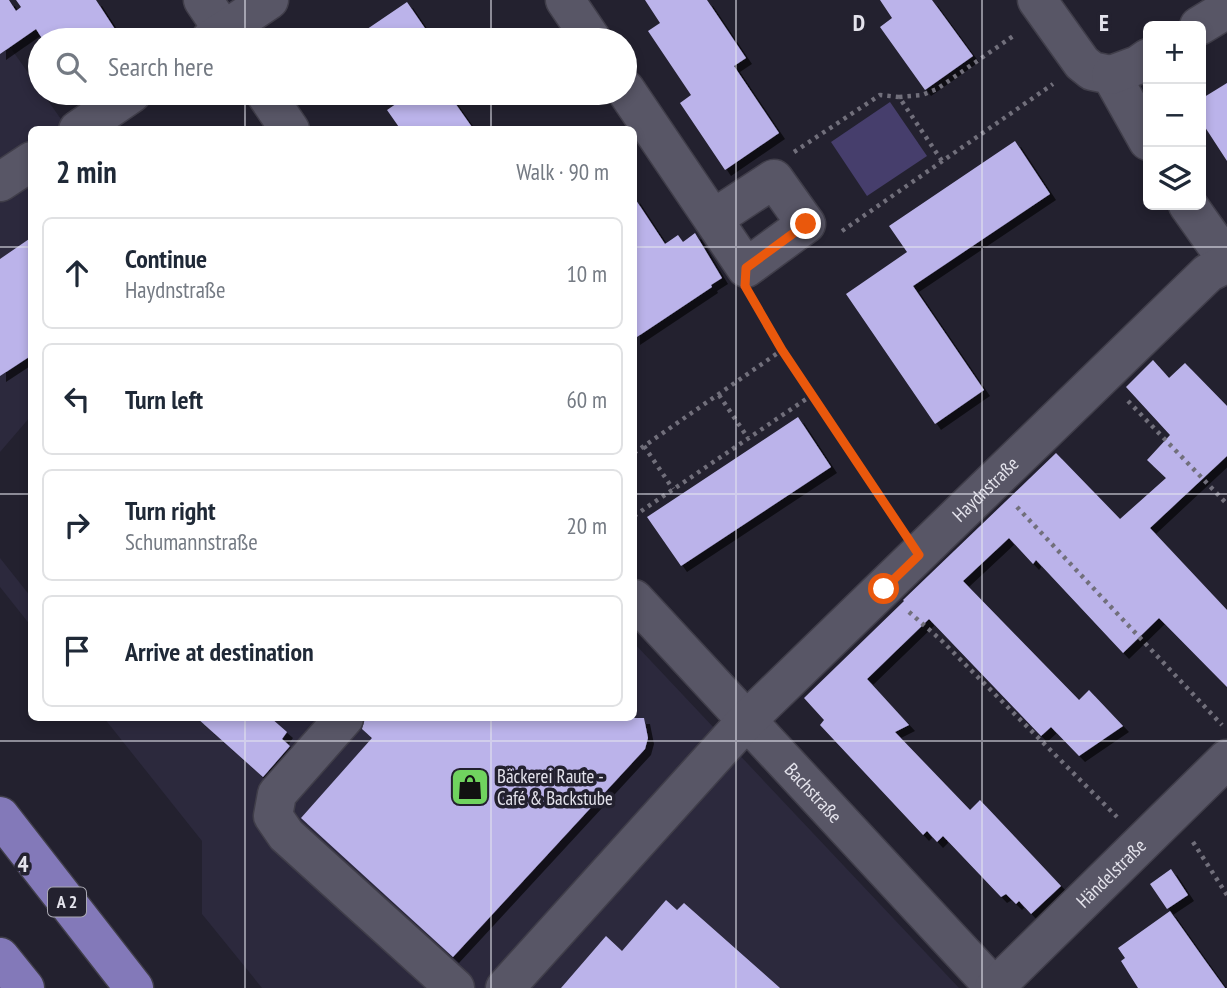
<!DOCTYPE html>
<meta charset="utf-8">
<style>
body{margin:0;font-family:"PT Sans Narrow",sans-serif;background:#f2f2f3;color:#1f2937}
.controls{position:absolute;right:21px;top:21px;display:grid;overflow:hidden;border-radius:10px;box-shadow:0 4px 10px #0003}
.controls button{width:63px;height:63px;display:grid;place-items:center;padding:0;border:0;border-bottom:2px solid #e0e1e3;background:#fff;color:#1f2937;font:35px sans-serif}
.stop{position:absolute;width:21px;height:21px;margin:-16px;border:5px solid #ea580c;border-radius:50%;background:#fff}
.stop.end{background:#ea580c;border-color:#fff;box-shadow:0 2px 7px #0008}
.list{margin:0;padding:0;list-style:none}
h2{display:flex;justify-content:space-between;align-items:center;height:91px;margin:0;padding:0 28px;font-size:30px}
h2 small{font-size:23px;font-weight:400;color:#747a83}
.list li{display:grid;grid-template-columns:46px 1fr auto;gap:21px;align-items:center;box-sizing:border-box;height:112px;margin:0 14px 14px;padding:0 14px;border:2px solid #e0e1e3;border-radius:10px}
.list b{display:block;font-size:26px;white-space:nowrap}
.list p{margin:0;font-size:23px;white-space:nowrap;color:#747a83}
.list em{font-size:23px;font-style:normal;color:#747a83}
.icon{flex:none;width:38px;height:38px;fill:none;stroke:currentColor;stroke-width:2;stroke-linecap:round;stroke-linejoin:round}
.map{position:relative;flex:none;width:1227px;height:988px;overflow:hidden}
.search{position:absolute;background:#fff;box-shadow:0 4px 10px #0003;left:28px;top:28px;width:609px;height:77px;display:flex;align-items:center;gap:18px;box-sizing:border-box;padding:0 24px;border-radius:38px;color:#747a83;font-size:26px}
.panel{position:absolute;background:#fff;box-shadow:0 4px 10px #0003;left:28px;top:126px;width:609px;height:595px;border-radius:10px}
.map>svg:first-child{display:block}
.built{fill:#2c293d}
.green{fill:#463e6c}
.building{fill:#bbb3ea;filter:url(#shadow)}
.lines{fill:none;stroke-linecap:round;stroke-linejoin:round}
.minor-casing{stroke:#403e4a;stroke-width:41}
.highway-casing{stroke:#403e4a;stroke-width:41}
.path{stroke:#716f7b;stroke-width:4.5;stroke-dasharray:3.5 5;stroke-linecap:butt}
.minor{stroke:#585666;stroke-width:38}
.highway{stroke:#8379b9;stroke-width:38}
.route{stroke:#ea580c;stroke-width:9}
.grid{fill:none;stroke:#e4e3ec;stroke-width:2;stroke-opacity:0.55}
.labels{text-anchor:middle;stroke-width:7;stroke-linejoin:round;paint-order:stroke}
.shield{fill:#23212f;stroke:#aaa9b3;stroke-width:2}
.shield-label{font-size:18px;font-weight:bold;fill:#e4e3ec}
.street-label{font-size:19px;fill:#e4e3ec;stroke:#23212f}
.poi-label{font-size:19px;fill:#e4e3ec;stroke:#23212f;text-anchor:start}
.grid-label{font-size:23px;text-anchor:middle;font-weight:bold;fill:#e4e3ec;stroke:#23212f;stroke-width:7;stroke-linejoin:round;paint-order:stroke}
</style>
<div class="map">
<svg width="1227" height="988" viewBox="0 0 1227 988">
<defs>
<filter id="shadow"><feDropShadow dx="6" dy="6" stdDeviation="0" flood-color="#0009"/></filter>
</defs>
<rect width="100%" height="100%" fill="#23212f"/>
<path class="built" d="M 0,33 L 68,129 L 32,130 L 31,416 L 0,452 Z
M 0,558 L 31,597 L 31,626 L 0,587 Z
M 634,643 L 959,988 L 262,988 L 202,914 L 202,841 L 104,718 L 634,718 Z"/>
<path class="green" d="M 890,102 L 927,156 L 867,196 L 831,142 Z"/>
<path class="building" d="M 0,0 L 9,0 L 16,11 L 21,7 L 16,0 L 96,0 L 122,40 L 43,40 L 36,29 L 0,54 Z
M 645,0 L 707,0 L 746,58 L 734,66 L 779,133 L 725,170 L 680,103 L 691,95 L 648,31 L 660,23 Z
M 880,0 L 932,0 L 973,56 L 925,90 L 880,27 L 892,18 Z
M 407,2 L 433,40 L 351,40 Z
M 1227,83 L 1227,161 L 1201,121 L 1201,99 Z
M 412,93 L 448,93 L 474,130 L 401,130 L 387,110 Z
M 1015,141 L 1050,194 L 913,286 L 984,390 L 935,424 L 846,294 L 907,252 L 889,226 Z
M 634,197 L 665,244 L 678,235 L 683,242 L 695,233 L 722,278 L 711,285 L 712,287 L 634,339 Z
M 32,237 L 32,355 L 0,376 L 0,259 Z
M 1153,360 L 1169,378 L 1185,363 L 1227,406 L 1227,456 L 1150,528 L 1227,610 L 1227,687 L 1159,618 L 1123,653 L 1036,560 L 1033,564 L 1009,538 L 963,581 L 1079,700 L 1089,690 L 1123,726 L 1079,756 L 1051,727 L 1041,736 L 929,619 L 867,679 L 909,725 L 895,732 L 970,810 L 980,800 L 1061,886 L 1031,914 L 1019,901 L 1016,904 L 1006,894 L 1001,897 L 943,836 L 937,842 L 927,831 L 923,835 L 820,725 L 824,720 L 804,698 L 904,601 L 903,600 L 1056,453 L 1120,519 L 1166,478 L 1147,460 L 1170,435 L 1126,387 Z
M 798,417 L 831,467 L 681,566 L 647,517 Z
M 197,718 L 271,718 L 287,732 L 282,739 L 290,746 L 263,777 Z
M 365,718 L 644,718 L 648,738 L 645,749 L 453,957 L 301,818 L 372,738 L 362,729 Z
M 1171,869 L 1188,895 L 1167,909 L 1150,884 Z
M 666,900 L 677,910 L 684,903 L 780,988 L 561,988 L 606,936 L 622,951 Z
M 1170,911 L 1204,959 L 1225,988 L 1138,988 L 1121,961 L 1125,958 L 1118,948 Z"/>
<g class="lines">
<g class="minor-casing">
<g id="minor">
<path d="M 203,0 L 230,40"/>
<path d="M 565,0 L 592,40"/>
<path d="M 1037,0 L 1082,63 L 1092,71 L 1111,75 L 1148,141"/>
<path d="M 1199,26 L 1227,9"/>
<path d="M 210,40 L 269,0"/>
<path d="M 1111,75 L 1138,65 L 1148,58"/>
<path d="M 625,89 L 746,268 L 806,224 L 774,179 L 713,219"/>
<path d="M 265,93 L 290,130"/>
<path d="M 78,130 L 132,93"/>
<path d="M 0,182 L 32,161"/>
<path d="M 1188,205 L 1227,260"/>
<path id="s1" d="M 634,599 L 995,988"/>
<path d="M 344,718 L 277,794 L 273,816 L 286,835 L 455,988"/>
<path id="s2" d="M 505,988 L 746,721 L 1208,273 L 1227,263"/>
<path id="s3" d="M 994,988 L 1227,759"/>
</g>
</g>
<g class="highway-casing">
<path id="highway" d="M 0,816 L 134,988
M 0,957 L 25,988"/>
</g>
<path class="path" d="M 899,97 L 922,95 L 937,89 L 1016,34
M 794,152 L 880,95 L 899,97 L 942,161
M 842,231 L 1053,84
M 754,301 L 782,350 L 899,526
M 719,395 L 748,438
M 1128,401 L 1227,504
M 644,446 L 673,489
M 634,453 L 782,350
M 1017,507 L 1222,725
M 634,516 L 812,395
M 909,612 L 941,640 L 1117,817
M 1193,842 L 1227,895"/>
<use href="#minor" class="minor"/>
<use href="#highway" class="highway"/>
</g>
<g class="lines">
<path class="route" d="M 806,224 L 746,268 L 745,286 L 782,350 L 919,555 L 884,589"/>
</g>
<path class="grid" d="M 245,0 L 245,40M 491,0 L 491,40M 736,0 L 736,988M 982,0 L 982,988M 245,93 L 245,130M 491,93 L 491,130M 0,247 L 32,247M 634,247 L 1227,247M 0,494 L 32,494M 634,494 L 1227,494M 245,718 L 245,988M 491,718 L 491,988M 0,741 L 1227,741"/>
<defs>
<g id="shop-square" transform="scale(2.0125)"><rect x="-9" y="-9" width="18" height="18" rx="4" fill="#70d35f" stroke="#23212f"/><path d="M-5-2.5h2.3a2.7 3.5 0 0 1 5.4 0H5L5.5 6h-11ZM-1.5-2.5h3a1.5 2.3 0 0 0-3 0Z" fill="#111"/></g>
</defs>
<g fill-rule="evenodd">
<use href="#shop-square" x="470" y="787"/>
</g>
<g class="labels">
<rect class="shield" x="48" y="887.5" width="38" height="29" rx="5"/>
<g class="shield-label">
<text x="67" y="908">A 2</text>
</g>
<g class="street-label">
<text dy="7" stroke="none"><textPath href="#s2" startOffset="693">Haydnstraße</textPath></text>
<text dy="7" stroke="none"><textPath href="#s1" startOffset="264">Bachstraße</textPath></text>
<text dy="7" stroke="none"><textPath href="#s3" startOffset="164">Händelstraße</textPath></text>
</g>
<g class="poi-label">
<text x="497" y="783">Bäckerei Raute -<tspan x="497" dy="22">Café &amp; Backstube</tspan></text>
</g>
</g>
<g class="grid-label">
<text x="859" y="31">D</text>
<text x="1104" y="31">E</text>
<text x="23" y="872">4</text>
</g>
</svg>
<div class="controls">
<button>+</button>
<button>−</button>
<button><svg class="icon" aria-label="layers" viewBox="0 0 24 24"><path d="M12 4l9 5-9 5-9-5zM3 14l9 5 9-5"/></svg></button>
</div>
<div class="stop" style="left:884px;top:589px"></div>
<div class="stop end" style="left:806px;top:224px"></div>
<div class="search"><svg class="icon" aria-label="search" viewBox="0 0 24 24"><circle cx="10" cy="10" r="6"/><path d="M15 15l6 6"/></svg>Search here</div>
<section class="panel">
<h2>2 min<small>Walk · 90 m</small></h2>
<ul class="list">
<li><svg class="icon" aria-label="ahead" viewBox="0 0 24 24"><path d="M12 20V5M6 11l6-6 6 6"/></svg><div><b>Continue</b><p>Haydnstraße</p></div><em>10 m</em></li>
<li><svg class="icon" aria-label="left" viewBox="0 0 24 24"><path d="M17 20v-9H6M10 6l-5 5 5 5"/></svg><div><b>Turn left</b></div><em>60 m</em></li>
<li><svg class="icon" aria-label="right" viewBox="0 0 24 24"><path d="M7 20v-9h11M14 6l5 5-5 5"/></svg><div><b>Turn right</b><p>Schumannstraße</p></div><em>20 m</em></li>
<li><svg class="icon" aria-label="arrive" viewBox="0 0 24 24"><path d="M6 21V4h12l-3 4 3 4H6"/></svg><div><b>Arrive at destination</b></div></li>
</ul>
</section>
</div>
